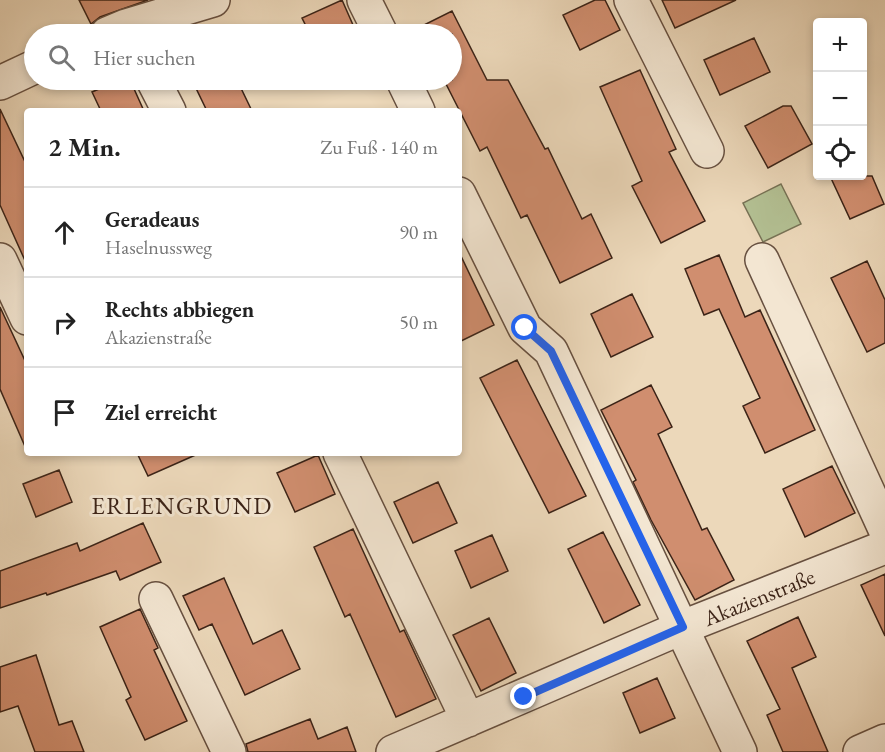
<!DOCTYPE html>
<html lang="de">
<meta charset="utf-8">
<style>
body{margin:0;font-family:"EB Garamond",serif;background:#f6f6f6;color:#222}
.controls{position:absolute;right:18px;top:18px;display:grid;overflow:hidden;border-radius:6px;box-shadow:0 3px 9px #0003}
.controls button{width:54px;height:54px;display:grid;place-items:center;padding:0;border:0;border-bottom:2px solid #e0e0e0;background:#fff;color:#222;font:30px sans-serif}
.stop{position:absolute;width:18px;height:18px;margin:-14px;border:4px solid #2563eb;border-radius:50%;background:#fff}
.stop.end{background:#2563eb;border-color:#fff;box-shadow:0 2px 6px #0008}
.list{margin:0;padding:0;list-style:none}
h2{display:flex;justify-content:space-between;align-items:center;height:78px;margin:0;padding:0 24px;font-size:26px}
h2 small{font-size:20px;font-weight:400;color:#767676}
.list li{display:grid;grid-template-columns:39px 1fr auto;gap:18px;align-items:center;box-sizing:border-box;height:90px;padding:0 24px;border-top:2px solid #e0e0e0}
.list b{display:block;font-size:22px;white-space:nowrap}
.list p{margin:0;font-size:20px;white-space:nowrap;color:#767676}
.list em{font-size:20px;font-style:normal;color:#767676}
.icon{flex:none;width:33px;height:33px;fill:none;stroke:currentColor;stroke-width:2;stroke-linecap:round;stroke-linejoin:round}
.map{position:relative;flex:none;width:885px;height:752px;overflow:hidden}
.search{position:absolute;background:#fff;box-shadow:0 3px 9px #0003;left:24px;top:24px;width:438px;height:66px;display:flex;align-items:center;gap:15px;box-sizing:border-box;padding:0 21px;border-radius:33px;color:#767676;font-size:22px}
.panel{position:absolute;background:#fff;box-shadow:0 3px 9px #0003;left:24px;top:108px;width:438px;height:348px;border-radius:6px}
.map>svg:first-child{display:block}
.green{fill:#b3c093;stroke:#777255;stroke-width:1.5}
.building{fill:#d08e6f;stroke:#3b2317;stroke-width:1.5}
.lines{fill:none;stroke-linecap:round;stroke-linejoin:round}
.minor-casing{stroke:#675040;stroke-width:36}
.minor{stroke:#f3e6d2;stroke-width:33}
.route{stroke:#2563eb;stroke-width:8}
.labels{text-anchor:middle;stroke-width:6;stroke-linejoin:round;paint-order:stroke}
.street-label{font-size:22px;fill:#3b2317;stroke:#f3e6d2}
.neighbourhood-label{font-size:24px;letter-spacing:1.5px;fill:#3b2317;stroke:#f3e6d2}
</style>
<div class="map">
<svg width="885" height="752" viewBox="0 0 885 752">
<rect width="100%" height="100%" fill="#ecd8ba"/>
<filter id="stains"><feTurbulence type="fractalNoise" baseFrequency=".00333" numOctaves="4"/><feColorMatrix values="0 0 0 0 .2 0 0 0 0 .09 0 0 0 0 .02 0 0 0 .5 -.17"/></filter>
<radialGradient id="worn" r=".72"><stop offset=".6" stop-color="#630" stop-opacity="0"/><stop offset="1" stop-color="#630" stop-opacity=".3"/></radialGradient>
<path class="green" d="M 781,184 L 801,224 L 763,242 L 743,203 Z"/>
<path class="building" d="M 79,0 L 148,0 L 100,17 L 91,24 Z
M 342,0 L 357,34 L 310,34 L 302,18 Z
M 595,0 L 605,0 L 620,30 L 580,50 L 563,15 Z
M 662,0 L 736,0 L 675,28 Z
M 452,11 L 487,80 L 508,80 L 545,149 L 548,148 L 582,219 L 591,214 L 612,258 L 560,283 L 527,215 L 521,218 L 487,147 L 480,151 L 444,80 L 452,80 L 452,34 L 406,34 Z
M 754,38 L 770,72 L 720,95 L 704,60 Z
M 640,70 L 676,149 L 669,152 L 705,221 L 661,243 L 632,186 L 642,181 L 600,87 Z
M 120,80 L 130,80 L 144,111 L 101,111 L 92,92 Z
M 192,80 L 237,80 L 252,111 L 207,111 Z
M 783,106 L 791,106 L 812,144 L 768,168 L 745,126 Z
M 0,109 L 27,166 L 27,265 L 0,205 Z
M 830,176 L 872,176 L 884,204 L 850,219 Z
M 459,252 L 494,325 L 459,342 Z
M 719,255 L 745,317 L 760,310 L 815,430 L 765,453 L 743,406 L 760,398 L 719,309 L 704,315 L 685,269 Z
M 867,261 L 885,300 L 885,343 L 867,352 L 831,278 Z
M 632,294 L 653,337 L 611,357 L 591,314 Z
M 0,307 L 27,365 L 27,451 L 0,389 Z
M 517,360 L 586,496 L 549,513 L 480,378 Z
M 651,385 L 672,427 L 658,434 L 702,530 L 707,528 L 734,580 L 695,600 L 651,520 L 633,482 L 636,480 L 601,410 Z
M 137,453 L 200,453 L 148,476 Z
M 318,455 L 335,494 L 295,512 L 277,473 Z
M 832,466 L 855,513 L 805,537 L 783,489 Z
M 59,470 L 72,502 L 36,517 L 23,484 Z
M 438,482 L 457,523 L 413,543 L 394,502 Z
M 143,523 L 161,562 L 120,580 L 116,571 L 47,595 L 46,593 L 0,608 L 0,571 L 77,543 L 80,551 Z
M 353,529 L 400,632 L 404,630 L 436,699 L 396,717 L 350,614 L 345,617 L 314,547 Z
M 603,532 L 640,605 L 604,623 L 568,549 Z
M 492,535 L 508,571 L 471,588 L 455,551 Z
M 885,574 L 885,636 L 861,585 Z
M 224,578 L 253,644 L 282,630 L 300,669 L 245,695 L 212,624 L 199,630 L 183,596 Z
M 140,609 L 158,648 L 154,650 L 187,721 L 145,740 L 126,700 L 131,697 L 100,627 Z
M 798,617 L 816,657 L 792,668 L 828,752 L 783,752 L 767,715 L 780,709 L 747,641 Z
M 489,618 L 516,673 L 481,691 L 453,635 Z
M 36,655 L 59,725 L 72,721 L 84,752 L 35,752 L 18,706 L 0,712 L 0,667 Z
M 657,678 L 675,718 L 640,733 L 623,693 Z
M 310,719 L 318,739 L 347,727 L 356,752 L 248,752 L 246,744 Z"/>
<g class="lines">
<g class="minor-casing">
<path id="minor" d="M 364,0 L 381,34
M 631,0 L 707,151
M 107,34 L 126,26 L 213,0
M 153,80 L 169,111
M 403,80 L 418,111
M 0,83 L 34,67
M 459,194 L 525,328 L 551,351 L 740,752
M 0,260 L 27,318
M 762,260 L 885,529
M 340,453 L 468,720
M 156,599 L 229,752
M 393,752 L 683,627 L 885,547
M 860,752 L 885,741"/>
</g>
<use href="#minor" class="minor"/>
</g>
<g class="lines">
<path class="route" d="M 524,697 L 683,627 L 551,351 L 525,328"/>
</g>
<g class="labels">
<g class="street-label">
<text transform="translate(759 597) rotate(-22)" y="8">Akazienstraße</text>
</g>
<g class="neighbourhood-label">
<text x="182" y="514">ERLENGRUND</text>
</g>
</g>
<rect width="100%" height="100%" filter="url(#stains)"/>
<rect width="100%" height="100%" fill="url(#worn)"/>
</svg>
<div class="controls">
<button>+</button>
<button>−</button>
<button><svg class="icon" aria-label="locate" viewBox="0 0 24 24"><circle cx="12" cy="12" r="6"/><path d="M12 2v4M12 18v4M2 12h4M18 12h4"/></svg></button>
</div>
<div class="stop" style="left:525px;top:328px"></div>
<div class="stop end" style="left:524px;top:697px"></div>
<div class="search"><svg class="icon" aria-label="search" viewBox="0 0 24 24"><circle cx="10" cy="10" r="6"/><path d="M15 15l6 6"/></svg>Hier suchen</div>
<section class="panel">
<h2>2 Min.<small>Zu Fuß · 140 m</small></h2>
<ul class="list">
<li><svg class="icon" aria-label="ahead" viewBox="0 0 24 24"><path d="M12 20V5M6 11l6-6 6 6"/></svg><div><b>Geradeaus</b><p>Haselnussweg</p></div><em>90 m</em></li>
<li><svg class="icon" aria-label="right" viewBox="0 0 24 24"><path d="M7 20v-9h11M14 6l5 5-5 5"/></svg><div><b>Rechts abbiegen</b><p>Akazienstraße</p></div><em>50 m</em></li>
<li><svg class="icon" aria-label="arrive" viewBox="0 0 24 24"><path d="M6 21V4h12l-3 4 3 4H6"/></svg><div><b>Ziel erreicht</b></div></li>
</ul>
</section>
</div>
